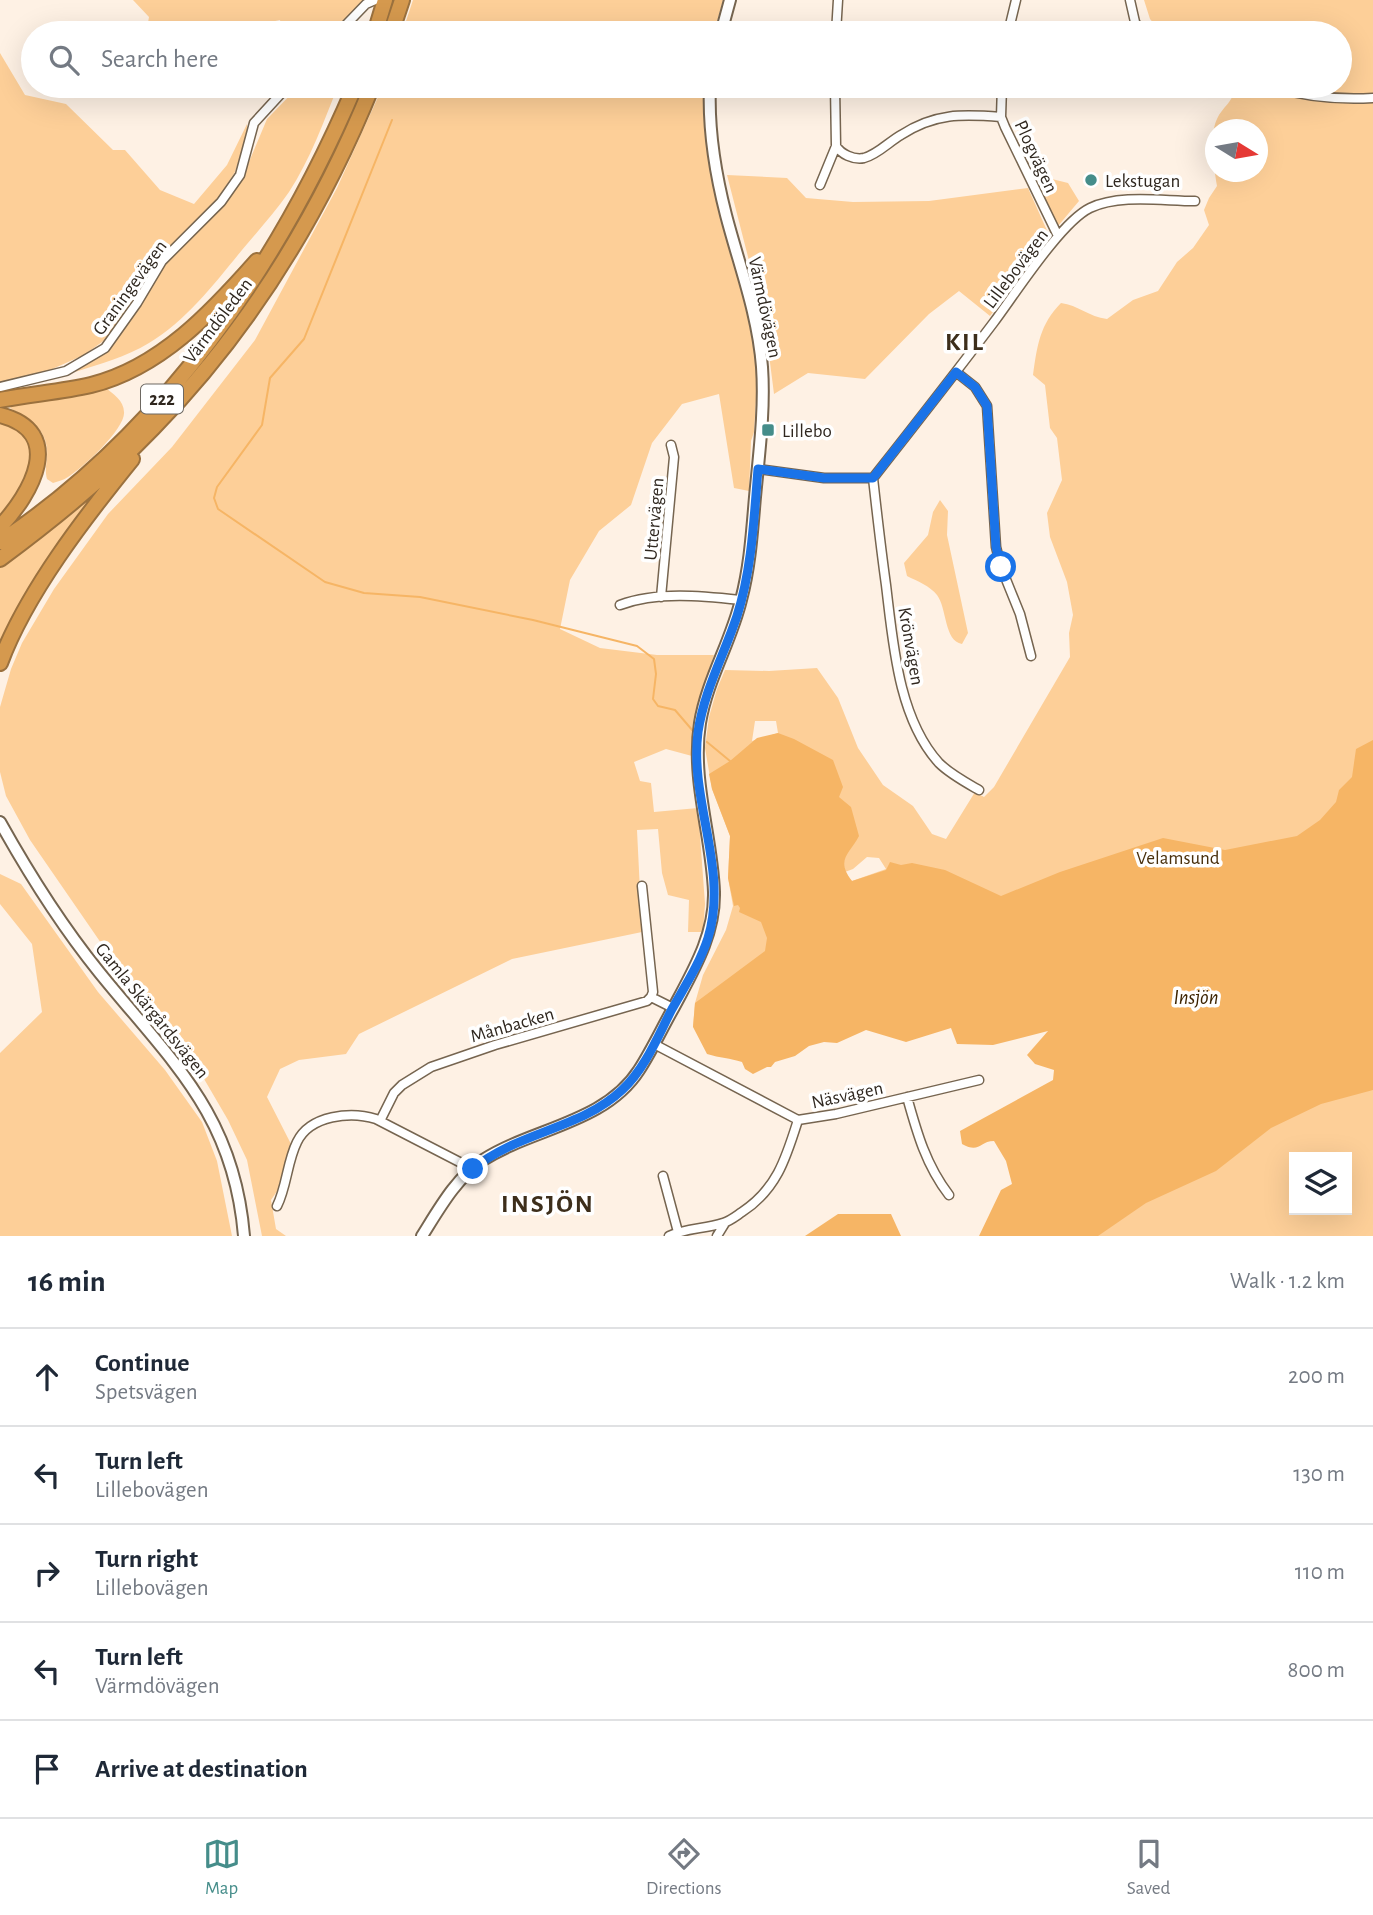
<!DOCTYPE html>
<meta charset="utf-8">
<style>
body{margin:0;font-family:"Alegreya Sans",sans-serif;background:#f6f6f7;color:#1f2937}
.controls{position:absolute;right:21px;bottom:21px;display:grid;overflow:hidden;border-radius:0px;box-shadow:0 7px 28px #0002}
.controls button{width:63px;height:63px;display:grid;place-items:center;padding:0;border:0;border-bottom:2px solid #e0e1e3;background:#fff;color:#1f2937;font:35px sans-serif}
.compass{position:absolute;left:1205px;top:119px;width:63px;height:63px;border-radius:50%;background:#fff;box-shadow:0 7px 28px #0002;rotate:101deg}
.stop{position:absolute;width:21px;height:21px;margin:-16px;border:5px solid #1a73e8;border-radius:50%;background:#fff}
.stop.end{background:#1a73e8;border-color:#fff;box-shadow:0 2px 7px #0008}
.list{margin:0;padding:0;list-style:none}
h2{display:flex;justify-content:space-between;align-items:center;height:91px;margin:0;padding:0 28px;font-size:30px}
h2 small{font-size:23px;font-weight:400;color:#747a83}
.list li{display:grid;grid-template-columns:46px 1fr auto;gap:21px;align-items:center;box-sizing:border-box;height:98px;padding:0 28px;border-top:2px solid #e0e1e3}
.list b{display:block;font-size:26px;white-space:nowrap}
.list p{margin:0;font-size:23px;white-space:nowrap;color:#747a83}
.list em{font-size:23px;font-style:normal;color:#747a83}
.icon{flex:none;width:38px;height:38px;fill:none;stroke:currentColor;stroke-width:2;stroke-linecap:round;stroke-linejoin:round}
.map{position:relative;flex:none;width:1373px;height:1236px;overflow:hidden}
.search{position:absolute;background:#fff;box-shadow:0 7px 28px #0002;left:21px;right:21px;top:21px;height:77px;display:flex;align-items:center;gap:18px;box-sizing:border-box;padding:0 24px;border-radius:38px;color:#747a83;font-size:26px}
.sheet{height:581px;background:#fff}
nav{display:flex;justify-content:space-around;align-items:center;box-sizing:border-box;height:98px;border-top:2px solid #e0e1e3;background:#fff;font-size:19px;color:#747a83}
nav a{display:grid;justify-items:center;gap:4px}
nav .on{color:#458d8a}
.map>svg:first-child{display:block}
.green{fill:#fdcf98;fill-rule:evenodd}
.water{fill:#f6b565}
.lines{fill:none;stroke-linecap:round;stroke-linejoin:round}
.stream{stroke:#f6b565;stroke-width:2}
.minor-casing{stroke:#766550;stroke-width:11}
.secondary-casing{stroke:#766550;stroke-width:14}
.motorway-casing{stroke:#9b713e;stroke-width:18}
.minor{stroke:#fff;stroke-width:8}
.secondary{stroke:#fff;stroke-width:10}
.motorway{stroke:#d5994e;stroke-width:14}
.route{stroke:#1a73e8;stroke-width:9}
.poi-dot{fill:#458d8a;stroke:#fff;stroke-width:2.5}
.labels{text-anchor:middle;stroke-width:7;stroke-linejoin:round;paint-order:stroke}
.shield{fill:#fff;stroke:#6d6862;stroke-width:2}
.shield-label{font-size:18px;font-weight:bold;fill:#2f271f}
.street-label{font-size:19px;fill:#2f271f;stroke:#fff}
.poi-label{font-size:19px;fill:#2f271f;stroke:#fff;text-anchor:start}
.park-label{font-size:19px;fill:#482f0c;stroke:#fff}
.water-label{font-size:21px;font-style:italic;fill:#3c2300;stroke:#fff}
.district-label{font-size:26px;font-weight:bold;letter-spacing:2px;fill:#3d2e1b;stroke:#fff}
</style>
<div class="map">
<svg width="1373" height="1236" viewBox="0 0 1373 1236">
<rect width="100%" height="100%" fill="#fef1e4"/>
<path class="green" d="M 133,0 L 364,0 L 330,33 L 283,33 L 280,20 L 242,28 L 239,33 L 150,33 L 147,28 L 149,17 Z
M 413,0 L 723,0 L 714,33 L 402,33 Z
M 1144,0 L 1373,0 L 1373,1236 L 993,1236 L 1079,1080 L 1058,1012 L 967,1003 L 693,1027 L 695,1003 L 703,975 L 726,930 L 733,906 L 728,878 L 730,836 L 712,789 L 705,748 L 709,717 L 717,689 L 725,670 L 769,671 L 817,668 L 838,698 L 858,748 L 883,785 L 913,806 L 932,834 L 946,839 L 975,792 L 984,797 L 994,787 L 1070,657 L 1069,633 L 1073,615 L 1067,582 L 1050,537 L 1047,513 L 1062,480 L 1057,438 L 1050,428 L 1045,385 L 1033,375 C 1037,346 1040,324 1061,303 C 1078,305 1089,317 1107,319 L 1133,300 L 1158,291 L 1177,262 L 1193,248 L 1209,225 L 1204,210 L 1209,198 L 1217,186 C 1214,169 1209,135 1217,119 C 1223,106 1232,104 1236,86 L 1340,86 L 1340,33 L 1162,33 L 1150,19 ZM 1216,130 L 1258,130 L 1258,172 L 1216,172 ZM 755,721 L 776,721 L 778,733 L 752,741 ZM 867,857 L 879,858 L 886,869 L 852,881 L 845,872 L 853,869 ZM 1294,1157 L 1347,1157 L 1347,1210 L 1294,1210 Z
M 0,53 L 25,95 L 66,104 L 113,150 L 125,150 L 160,190 L 194,204 L 227,165 L 247,124 L 247,135 L 235,172 L 213,206 L 161,257 L 109,337 L 84,355 L 50,370 L 0,382 Z
M 299,86 L 338,86 C 324,121 310,160 289,192 C 275,212 258,231 242,250 C 214,284 187,320 149,343 C 126,357 100,364 75,372 L 108,349 L 125,327 L 165,264 L 223,205 L 243,176 L 267,119 Z
M 383,86 L 707,86 L 717,193 L 748,317 L 754,352 L 757,384 L 754,432 L 751,441 L 749,491 L 734,488 L 719,394 L 682,404 L 652,443 L 631,505 L 599,531 L 570,580 L 560,629 L 600,648 L 657,655 L 714,655 L 696,712 L 692,756 L 666,749 L 634,762 L 640,781 L 651,783 L 654,812 L 698,808 L 705,904 L 703,932 L 688,932 L 689,900 L 668,895 L 662,873 L 658,829 L 637,830 L 642,932 L 512,959 L 359,1034 L 346,1054 L 299,1060 L 280,1069 L 267,1097 L 291,1144 L 284,1181 L 271,1200 L 276,1229 L 286,1236 L 262,1236 L 247,1160 L 228,1120 L 200,1072 L 121,972 L 30,840 L 6,796 L 0,772 L 0,707 L 11,669 L 22,643 L 54,589 L 108,514 L 172,447 L 255,340 L 337,188 Z
M 1032,174 L 1068,183 L 1079,201 L 1058,226 Z
M 727,175 L 787,178 L 806,198 L 853,202 L 929,201 L 1028,188 L 1049,235 L 990,316 L 959,291 L 929,314 L 865,379 L 808,373 L 774,394 L 765,323 Z
M 104,387 C 113,393 124,401 124,412 C 126,428 83,468 68,477 C 64,480 58,481 53,483 L 47,479 C 44,468 48,460 47,450 C 46,428 27,417 10,408 L 15,403 Z
M 0,420 C 56,441 25,485 0,518 Z
M 102,488 L 0,650 L 0,567 Z
M 940,500 L 948,511 L 947,535 L 968,633 L 962,644 C 944,641 947,608 937,595 C 930,586 917,581 907,576 L 904,563 L 928,535 L 933,512 Z
M 0,874 L 21,884 L 98,992 L 165,1070 L 202,1122 L 217,1161 L 232,1236 L 0,1236 L 0,1053 L 42,1012 L 32,944 L 0,904 Z"/>
<path class="water" d="M 778,733 L 794,739 L 833,760 L 843,787 L 839,797 L 851,807 L 859,836 C 850,854 835,859 852,881 L 886,870 L 890,862 L 901,865 L 912,863 L 945,870 L 1001,896 L 1060,872 L 1163,838 L 1225,850 L 1297,836 L 1320,820 L 1336,802 L 1339,790 L 1352,777 L 1356,749 L 1373,740 L 1373,1090 L 1321,1104 L 1271,1128 L 1216,1171 L 1146,1203 L 1098,1236 L 979,1236 L 1001,1190 L 1012,1184 L 1006,1161 L 994,1141 C 979,1141 980,1154 962,1144 L 960,1131 L 1053,1080 L 1054,1070 L 1035,1064 L 1027,1055 L 1048,1031 L 993,1045 L 957,1044 L 951,1028 L 906,1042 L 866,1030 L 837,1043 L 824,1042 L 809,1046 L 795,1056 L 775,1062 L 771,1067 L 767,1067 L 753,1074 L 745,1069 L 742,1062 C 730,1058 720,1058 707,1054 L 693,1027 L 695,1003 L 765,951 L 767,938 L 761,922 L 739,912 L 740,908 L 738,905 L 734,906 L 728,878 L 730,836 L 712,789 L 709,774 L 730,761 L 757,738 Z
M 838,1214 L 891,1214 L 901,1236 L 805,1236 Z"/>
<g class="lines">
<path class="stream" d="M 392,120 L 304,339 L 270,378 L 262,425 L 217,487 L 214,498 L 218,509 L 325,582 L 364,593 L 420,597 L 533,620 L 637,646 L 654,659 L 656,674 L 653,699 L 658,706 L 675,710 L 693,731
M 707,742 L 730,761"/>
<g class="minor-casing">
<path id="minor" d="M 1130,0 L 1135,22 L 1141,33
M 338,33 L 366,4 L 375,0
M 836,33 L 838,0
M 1008,33 L 1016,0
M 789,86 L 790,86
M 835,86 L 836,146 C 841,154 853,160 864,158 C 877,155 890,141 901,135 C 935,113 962,114 1001,117
M 1002,86 L 1001,117 L 1005,127 L 1058,236
M 1268,86 C 1301,96 1339,100 1373,98
M 820,185 L 836,146
M 956,372 L 975,387 L 987,406 L 996,547 L 1001,567 L 1020,614 L 1031,656
M 0,387 L 66,371 L 105,348 L 137,303 L 162,261 L 221,202 L 240,175 L 254,123 L 288,86
M 758,469 L 824,478 L 873,478 C 914,426 954,375 994,322 C 1015,294 1061,222 1090,208 C 1120,194 1162,201 1195,201
M 873,478 C 877,514 881,549 886,585 C 893,642 898,718 939,763 C 950,774 965,782 979,790
M 661,597 L 674,457 L 671,445
M 620,605 C 657,591 703,596 741,600
M 642,886 L 653,992 L 651,997
M 654,1044 L 798,1120 L 836,1114 L 979,1080
M 907,1097 C 917,1133 926,1165 949,1195
M 380,1121 L 394,1093 L 402,1085 L 431,1067 L 495,1045 L 647,1001 L 651,997 L 673,1008
M 663,1176 L 678,1232
M 277,1206 C 287,1186 287,1162 297,1142 C 310,1115 351,1111 376,1119 L 473,1169
M 669,1236 C 686,1228 705,1229 723,1223 C 730,1221 736,1216 742,1212 C 777,1189 786,1158 798,1120
M 717,1236 L 725,1223"/>
</g>
<g class="secondary-casing">
<path id="secondary" d="M 721,33 L 730,0
M 0,822 C 29,874 61,925 99,972 C 171,1061 234,1114 244,1236
M 422,1236 C 439,1209 456,1178 483,1160 C 533,1128 605,1123 639,1070 C 652,1050 662,1028 674,1007 C 693,971 715,935 714,892 C 712,836 691,780 700,723 C 707,680 731,642 741,600 C 750,566 752,532 755,497 C 759,454 765,410 762,367 C 758,314 739,265 726,215 C 715,172 708,130 710,86"/>
</g>
<g class="motorway-casing">
<path id="motorway" d="M 375,33 L 385,0
M 391,33 L 402,0
M 0,400 C 30,394 61,392 91,385 C 160,368 212,312 257,261
M 0,415 C 67,432 31,494 0,527
M 0,542 C 164,432 279,265 355,86
M 0,559 C 54,519 106,477 153,428 C 249,330 321,212 372,86
M 0,663 C 26,593 85,517 132,459"/>
</g>
<use href="#minor" class="minor"/>
<use href="#secondary" class="secondary"/>
<use href="#motorway" class="motorway"/>
</g>
<g class="lines">
<path class="route" d="M 473,1169 C 517,1132 581,1129 622,1090 C 645,1069 658,1036 672,1009 C 685,986 700,963 708,938 C 729,870 689,800 698,732 C 704,691 724,655 737,616 C 752,569 754,518 758,469 L 824,478 L 873,478 L 956,372 L 975,387 L 987,406 L 996,547 L 1001,567"/>
</g>
<g class="poi-dot">
<circle cx="1091" cy="180" r="7"/>
<rect x="761" y="423" width="14" height="14" rx="3.5"/>
</g>
<g class="labels">
<rect class="shield" x="141" y="384.5" width="42" height="29" rx="5"/>
<g class="shield-label">
<text x="162" y="405">222</text>
</g>
<g class="street-label">
<text transform="translate(1037 156) rotate(65)" y="7">Plogvägen</text>
<text transform="translate(1015 268) rotate(-53)" y="7">Lillebovägen</text>
<text transform="translate(129 287) rotate(-54)" y="7">Graningevägen</text>
<text transform="translate(766 307) rotate(78)" y="7">Värmdövägen</text>
<text transform="translate(217 320) rotate(-53)" y="7">Värmdöleden</text>
<text transform="translate(653 519) rotate(-85)" y="7">Uttervägen</text>
<text transform="translate(912 646) rotate(80)" y="7">Krönvägen</text>
<text transform="translate(153 1010) rotate(51)" y="7">Gamla Skärgårdsvägen</text>
<text transform="translate(512 1024) rotate(-16)" y="7">Månbacken</text>
<text transform="translate(847 1094) rotate(-12)" y="7">Näsvägen</text>
</g>
<g class="poi-label">
<text x="1105" y="187">Lekstugan</text>
<text x="782" y="437">Lillebo</text>
</g>
<g class="park-label">
<text x="1178" y="864">Velamsund</text>
</g>
<g class="water-label">
<text x="1196" y="1004">Insjön</text>
</g>
<g class="district-label">
<text x="965" y="350">KIL</text>
<text x="548" y="1212">INSJÖN</text>
</g>
</g>
</svg>
<div class="controls">
<button><svg class="icon" aria-label="layers" viewBox="0 0 24 24"><path d="M12 4l9 5-9 5-9-5zM3 14l9 5 9-5"/></svg></button>
</div>
<svg class="compass" viewBox="-18 -18 36 36"><path d="M0-13l5 13h-10z" fill="#e53935"/><path d="M0 13l5-13h-10z" fill="#747a83"/></svg>
<div class="stop" style="left:1001px;top:567px"></div>
<div class="stop end" style="left:473px;top:1169px"></div>
<div class="search"><svg class="icon" aria-label="search" viewBox="0 0 24 24"><circle cx="10" cy="10" r="6"/><path d="M15 15l6 6"/></svg>Search here</div>
</div>
<section class="sheet">
<h2>16 min<small>Walk · 1.2 km</small></h2>
<ul class="list">
<li><svg class="icon" aria-label="ahead" viewBox="0 0 24 24"><path d="M12 20V5M6 11l6-6 6 6"/></svg><div><b>Continue</b><p>Spetsvägen</p></div><em>200 m</em></li>
<li><svg class="icon" aria-label="left" viewBox="0 0 24 24"><path d="M17 20v-9H6M10 6l-5 5 5 5"/></svg><div><b>Turn left</b><p>Lillebovägen</p></div><em>130 m</em></li>
<li><svg class="icon" aria-label="right" viewBox="0 0 24 24"><path d="M7 20v-9h11M14 6l5 5-5 5"/></svg><div><b>Turn right</b><p>Lillebovägen</p></div><em>110 m</em></li>
<li><svg class="icon" aria-label="left" viewBox="0 0 24 24"><path d="M17 20v-9H6M10 6l-5 5 5 5"/></svg><div><b>Turn left</b><p>Värmdövägen</p></div><em>800 m</em></li>
<li><svg class="icon" aria-label="arrive" viewBox="0 0 24 24"><path d="M6 21V4h12l-3 4 3 4H6"/></svg><div><b>Arrive at destination</b></div></li>
</ul>
</section>
<nav>
<a class="on"><svg class="icon" aria-label="map" viewBox="0 0 24 24"><path d="M3 6l6-2 6 2 6-2v14l-6 2-6-2-6 2zM9 4v14M15 6v14"/></svg>Map</a>
<a><svg class="icon" aria-label="directions" viewBox="0 0 24 24"><path d="M12 3l9 9-9 9-9-9zM9 14v-3h6M13 9l2 2-2 2"/></svg>Directions</a>
<a><svg class="icon" aria-label="saved" viewBox="0 0 24 24"><path d="M7 4h10v16l-5-4-5 4z"/></svg>Saved</a>
</nav>
